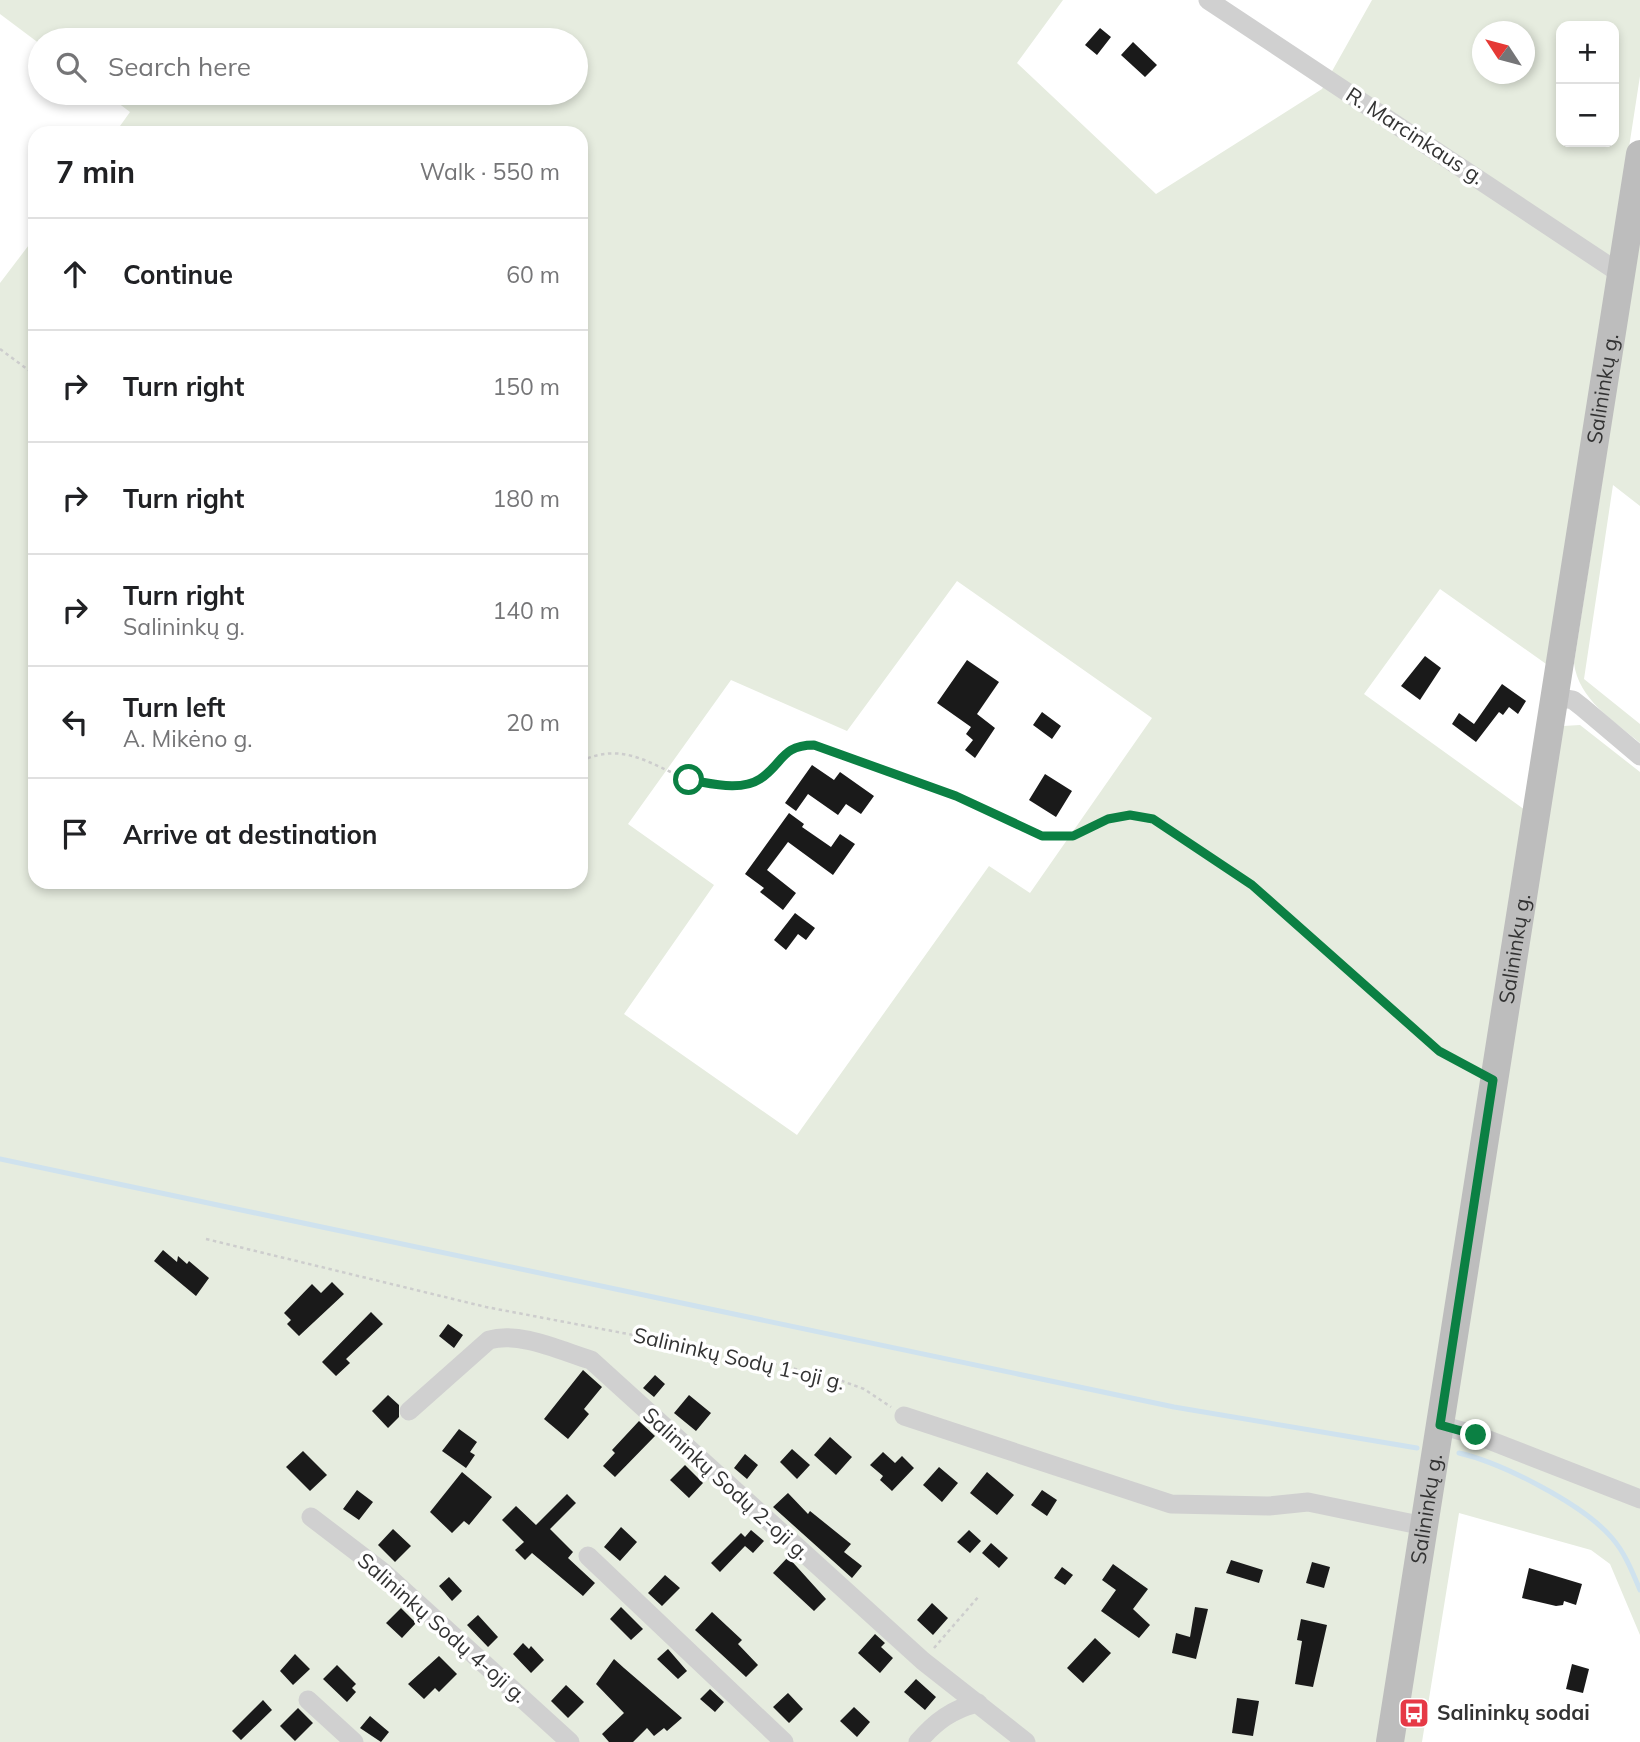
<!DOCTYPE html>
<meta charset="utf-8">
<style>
body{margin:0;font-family:Mulish,sans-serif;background:#f6f6f6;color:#202124}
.controls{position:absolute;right:21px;top:21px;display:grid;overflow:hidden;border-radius:14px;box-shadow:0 4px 10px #0003}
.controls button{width:63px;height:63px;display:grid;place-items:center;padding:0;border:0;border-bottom:2px solid #e0e0e0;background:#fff;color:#202124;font:35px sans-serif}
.compass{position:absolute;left:1472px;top:21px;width:63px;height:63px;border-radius:50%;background:#fff;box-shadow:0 4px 10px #0003;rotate:306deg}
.stop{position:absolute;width:21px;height:21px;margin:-16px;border:5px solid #0b8043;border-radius:50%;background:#fff}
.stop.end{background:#0b8043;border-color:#fff;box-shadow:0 2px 7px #0008}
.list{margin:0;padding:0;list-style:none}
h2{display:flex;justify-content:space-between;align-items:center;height:91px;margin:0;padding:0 28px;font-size:30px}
h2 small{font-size:23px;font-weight:400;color:#757577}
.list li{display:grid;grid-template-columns:46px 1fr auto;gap:21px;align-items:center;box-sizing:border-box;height:112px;padding:0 28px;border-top:2px solid #e0e0e0}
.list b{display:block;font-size:26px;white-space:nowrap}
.list p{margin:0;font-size:23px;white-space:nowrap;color:#757577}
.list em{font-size:23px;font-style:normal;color:#757577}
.icon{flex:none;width:38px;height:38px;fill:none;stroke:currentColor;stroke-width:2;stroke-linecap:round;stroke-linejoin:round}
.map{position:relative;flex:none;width:1640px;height:1742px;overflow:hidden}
.search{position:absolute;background:#fff;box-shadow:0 4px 10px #0003;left:28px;top:28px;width:560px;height:77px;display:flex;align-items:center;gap:18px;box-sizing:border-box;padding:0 24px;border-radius:38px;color:#757577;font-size:26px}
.panel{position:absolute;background:#fff;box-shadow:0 4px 10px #0003;left:28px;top:126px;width:560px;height:763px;border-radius:21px}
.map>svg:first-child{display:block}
.green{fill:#e6ecdf;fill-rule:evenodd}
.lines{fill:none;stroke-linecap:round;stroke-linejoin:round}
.stream{stroke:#cfe2ee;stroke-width:5}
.building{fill:#1a1a1a}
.path{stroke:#cdcdcd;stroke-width:2.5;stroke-dasharray:3.5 3.5;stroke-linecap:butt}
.street{stroke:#d0d0d0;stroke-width:19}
.secondary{stroke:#bdbdbd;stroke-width:28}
.route{stroke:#0b8043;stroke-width:9}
.labels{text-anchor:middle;stroke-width:7;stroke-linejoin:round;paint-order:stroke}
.street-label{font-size:21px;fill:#333;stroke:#fff}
.poi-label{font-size:21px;font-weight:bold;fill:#333;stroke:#fff;text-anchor:start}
</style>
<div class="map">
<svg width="1640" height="1742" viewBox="0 0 1640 1742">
<rect width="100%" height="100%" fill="#fff"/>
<path class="green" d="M 0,0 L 1063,0 L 1017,63 L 1156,194 L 1322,89 L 1372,0 L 1640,0 L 1640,76 L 1549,666 L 1440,589 L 1364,694 L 1525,810 L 1378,1742 L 0,1742 L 0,283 L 35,237 L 35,882 L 581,882 L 581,133 L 115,133 L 130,112 L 105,93 L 576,93 L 576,40 L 40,40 L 40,44 L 0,14 ZM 1561,26 L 1614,26 L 1614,142 L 1561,142 ZM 1482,32 L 1524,32 L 1524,74 L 1482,74 ZM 957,581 L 1152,718 L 1030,893 L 989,866 L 797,1135 L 624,1014 L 714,885 L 628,824 L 731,680 L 847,731 Z
M 1640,236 L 1640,506 L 1613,485 L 1584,679 L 1640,724 L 1640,743 C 1614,721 1578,699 1574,663 Z
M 1580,725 L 1640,772 L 1640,1635 L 1610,1564 L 1591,1550 L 1459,1513 L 1422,1742 L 1401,1742 L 1563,726 Z"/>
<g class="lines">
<path class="stream" d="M 0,1159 L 1174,1407 L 1417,1448
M 1459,1453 C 1502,1463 1583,1504 1612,1538 C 1625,1553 1632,1571 1640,1590"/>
</g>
<path class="building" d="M 1100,28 L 1111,37 L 1097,55 L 1085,45 Z
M 1133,42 L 1157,65 L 1145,77 L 1121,55 Z
M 1425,656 L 1441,668 L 1420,700 L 1401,686 Z
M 967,660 L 999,682 L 977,714 L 995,728 L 975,758 L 965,750 L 973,740 L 966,734 L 971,727 L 937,703 Z
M 1502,684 L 1526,701 L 1518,714 L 1509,707 L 1503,715 L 1499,712 L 1476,742 L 1452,724 L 1459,713 L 1474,724 Z
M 1042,712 L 1061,726 L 1052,739 L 1033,725 Z
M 812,765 L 834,780 L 840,772 L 874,796 L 861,814 L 846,804 L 838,815 L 808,794 L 796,811 L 785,803 Z
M 1045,774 L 1072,791 L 1056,817 L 1029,800 Z
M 789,813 L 804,824 L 802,827 L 831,847 L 840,834 L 855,844 L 833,875 L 788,842 L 767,870 L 796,893 L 783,910 L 760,892 L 764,888 L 745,874 Z
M 795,913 L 815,928 L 806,940 L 798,934 L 786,950 L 774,940 Z
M 163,1250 L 177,1262 L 178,1256 L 187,1264 L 189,1261 L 209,1278 L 196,1296 L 154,1261 Z
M 332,1282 L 344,1294 L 299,1336 L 287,1324 L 291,1320 L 284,1313 L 312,1284 L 321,1293 Z
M 371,1312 L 383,1324 L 346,1359 L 350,1363 L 336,1376 L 322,1362 Z
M 448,1324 L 463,1335 L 454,1348 L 439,1336 Z
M 583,1370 L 602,1387 L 584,1409 L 589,1414 L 568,1439 L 544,1419 Z
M 655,1375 L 665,1384 L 654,1397 L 643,1388 Z
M 388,1395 L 399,1405 L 399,1417 L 388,1428 L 372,1411 Z
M 689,1395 L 711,1413 L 696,1431 L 674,1413 Z
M 639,1421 L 655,1436 L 615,1477 L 603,1466 L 615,1453 L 612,1450 Z
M 459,1429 L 477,1442 L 470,1452 L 475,1455 L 466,1468 L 442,1451 Z
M 830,1437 L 852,1457 L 836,1475 L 814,1455 Z
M 792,1449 L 810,1465 L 797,1479 L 780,1462 Z
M 303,1451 L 327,1475 L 310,1491 L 286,1467 Z
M 883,1452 L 895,1463 L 902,1456 L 914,1468 L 892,1491 L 880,1480 L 883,1476 L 870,1465 Z
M 745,1454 L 758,1465 L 747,1479 L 734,1468 Z
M 685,1465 L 703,1483 L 689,1498 L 670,1480 Z
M 939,1467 L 958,1483 L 942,1502 L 923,1485 Z
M 462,1472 L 492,1497 L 469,1525 L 464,1521 L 452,1533 L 430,1512 Z
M 987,1472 L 1014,1495 L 997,1515 L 970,1493 Z
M 357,1490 L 373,1502 L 359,1520 L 343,1509 Z
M 1042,1490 L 1057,1500 L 1047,1516 L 1031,1505 Z
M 788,1493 L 808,1514 L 810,1511 L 851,1544 L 844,1552 L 862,1566 L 852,1578 L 773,1507 Z
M 567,1494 L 576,1503 L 550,1529 L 573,1552 L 568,1558 L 595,1583 L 583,1596 L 532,1553 L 525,1560 L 515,1550 L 524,1542 L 502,1520 L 516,1506 L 536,1525 Z
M 621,1527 L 637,1542 L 620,1561 L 604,1547 Z
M 393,1529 L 411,1546 L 395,1562 L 378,1545 Z
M 751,1530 L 764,1541 L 753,1553 L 745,1546 L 720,1572 L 711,1563 L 741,1533 L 745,1537 Z
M 969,1530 L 981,1541 L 970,1553 L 957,1542 Z
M 991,1543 L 1008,1558 L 999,1568 L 982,1553 Z
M 788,1557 L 826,1599 L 814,1611 L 773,1573 Z
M 1231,1560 L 1263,1570 L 1259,1583 L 1226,1573 Z
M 1312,1562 L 1330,1567 L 1324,1588 L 1306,1583 Z
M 1113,1564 L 1148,1589 L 1133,1609 L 1150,1625 L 1139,1638 L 1101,1611 L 1116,1590 L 1102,1580 Z
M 1062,1567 L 1073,1575 L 1065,1585 L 1054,1578 Z
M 1529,1568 L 1582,1584 L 1576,1605 L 1564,1601 L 1563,1605 L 1556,1606 L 1522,1598 Z
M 665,1575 L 680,1588 L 662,1606 L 648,1593 Z
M 449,1577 L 462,1591 L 452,1601 L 439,1586 Z
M 932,1603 L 948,1618 L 933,1635 L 917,1620 Z
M 621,1607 L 643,1629 L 631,1640 L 610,1619 Z
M 1195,1607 L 1208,1609 L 1196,1659 L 1172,1653 L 1176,1633 L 1190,1637 Z
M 401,1608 L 416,1623 L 402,1638 L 386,1623 Z
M 712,1612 L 742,1640 L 738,1644 L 758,1665 L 746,1677 L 695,1630 Z
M 478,1615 L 498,1637 L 488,1647 L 467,1625 Z
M 1301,1619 L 1327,1625 L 1313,1687 L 1295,1684 L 1302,1641 L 1297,1640 Z
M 875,1634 L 885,1643 L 881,1647 L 893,1658 L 880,1673 L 858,1653 Z
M 1095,1638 L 1111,1653 L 1083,1683 L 1067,1668 Z
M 523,1643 L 529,1649 L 531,1646 L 544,1660 L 531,1673 L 513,1654 Z
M 668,1649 L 687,1671 L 678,1679 L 657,1659 Z
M 295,1654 L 310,1669 L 293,1685 L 280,1671 Z
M 439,1656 L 457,1674 L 439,1692 L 435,1688 L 424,1699 L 408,1684 Z
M 614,1659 L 624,1668 L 682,1718 L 667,1731 L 664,1728 L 654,1736 L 647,1728 L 633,1742 L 609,1742 L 602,1734 L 624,1713 L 596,1684 Z
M 1572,1664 L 1589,1669 L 1583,1693 L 1566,1689 Z
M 337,1665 L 356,1684 L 352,1688 L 356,1692 L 347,1702 L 323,1679 Z
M 916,1679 L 936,1697 L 925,1710 L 904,1692 Z
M 566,1685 L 584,1702 L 568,1718 L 551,1701 Z
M 710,1689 L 724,1702 L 715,1712 L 700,1699 Z
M 788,1693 L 803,1709 L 789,1723 L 773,1707 Z
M 1237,1698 L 1259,1701 L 1253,1736 L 1232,1733 Z
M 263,1700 L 272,1710 L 241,1740 L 232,1731 Z
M 854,1707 L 870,1722 L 857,1737 L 840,1721 Z
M 298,1708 L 313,1723 L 295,1741 L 280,1726 Z
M 370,1716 L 389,1732 L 381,1742 L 360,1728 Z"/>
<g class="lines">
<path class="path" d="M 0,349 L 35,375
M 581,761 C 625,741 649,765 688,779 C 699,783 714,784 725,785 C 773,789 771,745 814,745 L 956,796 L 1042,836 L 1073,836 L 1108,819 L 1130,815 L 1153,819 L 1252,885 L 1337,958 L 1410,1026 L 1439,1050 L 1474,1072
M 206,1239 L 486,1307 L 749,1357 L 842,1381 L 864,1389 L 891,1407
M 934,1648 L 979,1596"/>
<path class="street" d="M 1208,0 L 1621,274
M 1555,697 L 1573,700 L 1582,707 L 1640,756
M 409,1411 L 489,1340 C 520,1331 561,1351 591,1360 L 923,1661 L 1026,1742
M 904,1416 L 1171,1504 L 1269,1506 L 1308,1502 L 1424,1526
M 1440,1425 L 1476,1435 L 1640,1499
M 311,1517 L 383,1572 L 570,1742
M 588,1556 L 784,1742
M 308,1700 L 354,1742
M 918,1742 C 935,1722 952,1709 978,1703"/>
<path class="secondary" id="s1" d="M 1390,1742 L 1640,154"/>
</g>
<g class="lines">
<path class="route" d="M 689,780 C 710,783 740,792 760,779 C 783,764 781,745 814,745 L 956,796 L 1042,836 L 1073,836 L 1108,819 L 1130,815 L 1153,819 L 1252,885 L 1439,1051 L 1493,1080 L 1440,1425 L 1476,1435"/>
</g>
<defs>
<g id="bus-square" transform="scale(1.575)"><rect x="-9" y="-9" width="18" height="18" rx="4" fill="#e63946" stroke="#fff"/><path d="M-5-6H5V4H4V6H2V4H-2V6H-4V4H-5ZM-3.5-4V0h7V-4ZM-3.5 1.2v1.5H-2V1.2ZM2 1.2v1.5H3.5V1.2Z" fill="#fff"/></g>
</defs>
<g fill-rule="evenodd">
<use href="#bus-square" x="1414" y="1713"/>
</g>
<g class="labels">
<g class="street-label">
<text transform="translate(1415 136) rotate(33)" y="7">R. Marcinkaus g.</text>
<text dy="7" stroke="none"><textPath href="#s1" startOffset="1370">Salininkų g.</textPath></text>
<text dy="7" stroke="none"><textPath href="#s1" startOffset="803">Salininkų g.</textPath></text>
<text transform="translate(739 1359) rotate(13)" y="7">Salininkų Sodų 1-oji g.</text>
<text transform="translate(726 1484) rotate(42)" y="7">Salininkų Sodų 2-oji g.</text>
<text dy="7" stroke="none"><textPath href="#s1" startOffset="236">Salininkų g.</textPath></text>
<text transform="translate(442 1628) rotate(41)" y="7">Salininkų Sodų 4-oji g.</text>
</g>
<g class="poi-label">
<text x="1437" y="1720">Salininkų sodai</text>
</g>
</g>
</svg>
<div class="controls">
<button>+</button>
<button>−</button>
</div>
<svg class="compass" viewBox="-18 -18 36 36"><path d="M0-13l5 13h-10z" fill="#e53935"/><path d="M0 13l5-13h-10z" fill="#757577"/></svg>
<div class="stop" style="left:689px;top:780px"></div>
<div class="stop end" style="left:1476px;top:1435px"></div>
<div class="search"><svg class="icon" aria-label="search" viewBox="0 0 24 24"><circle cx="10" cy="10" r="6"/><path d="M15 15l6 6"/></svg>Search here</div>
<section class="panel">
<h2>7 min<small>Walk · 550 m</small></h2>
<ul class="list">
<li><svg class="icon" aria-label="ahead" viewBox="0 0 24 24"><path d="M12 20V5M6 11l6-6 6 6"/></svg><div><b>Continue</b></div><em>60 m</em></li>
<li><svg class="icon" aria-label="right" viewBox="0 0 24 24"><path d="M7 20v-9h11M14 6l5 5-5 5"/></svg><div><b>Turn right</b></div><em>150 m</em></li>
<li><svg class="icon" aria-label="right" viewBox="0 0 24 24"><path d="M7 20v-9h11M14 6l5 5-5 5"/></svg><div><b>Turn right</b></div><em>180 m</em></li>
<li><svg class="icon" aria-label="right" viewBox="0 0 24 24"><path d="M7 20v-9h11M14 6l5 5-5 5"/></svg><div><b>Turn right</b><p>Salininkų g.</p></div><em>140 m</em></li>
<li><svg class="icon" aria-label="left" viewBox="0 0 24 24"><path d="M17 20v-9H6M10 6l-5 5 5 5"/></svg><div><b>Turn left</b><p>A. Mikėno g.</p></div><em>20 m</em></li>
<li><svg class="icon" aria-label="arrive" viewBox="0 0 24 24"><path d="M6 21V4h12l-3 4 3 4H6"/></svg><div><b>Arrive at destination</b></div></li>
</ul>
</section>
</div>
